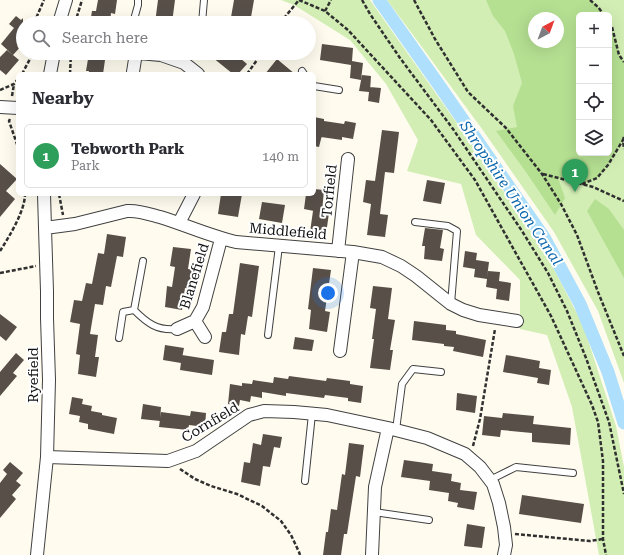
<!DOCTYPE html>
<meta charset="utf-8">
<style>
body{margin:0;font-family:"Roboto Serif",serif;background:#f2f2f3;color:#2b2b33}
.controls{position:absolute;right:12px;top:12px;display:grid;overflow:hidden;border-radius:6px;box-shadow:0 4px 16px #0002}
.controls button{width:36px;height:36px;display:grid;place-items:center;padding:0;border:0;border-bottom:1px solid #e1e1e2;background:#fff;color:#2b2b33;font:20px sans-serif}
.compass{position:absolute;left:528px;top:12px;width:36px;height:36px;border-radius:50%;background:#fff;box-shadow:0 4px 16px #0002;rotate:41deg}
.you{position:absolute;left:328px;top:293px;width:14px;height:14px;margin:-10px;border:3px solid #fff;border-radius:50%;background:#1a73e8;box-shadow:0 0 0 6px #1a73e833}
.badge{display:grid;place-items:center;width:26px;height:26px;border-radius:50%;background:#0f766e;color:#fff;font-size:13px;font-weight:700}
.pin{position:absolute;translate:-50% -33px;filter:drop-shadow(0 1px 2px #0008)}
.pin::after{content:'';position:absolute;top:21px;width:14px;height:12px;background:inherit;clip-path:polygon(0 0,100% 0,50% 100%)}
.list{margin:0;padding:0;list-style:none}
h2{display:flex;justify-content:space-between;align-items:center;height:52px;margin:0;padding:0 16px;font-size:17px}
h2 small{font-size:13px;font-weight:400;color:#7c7c81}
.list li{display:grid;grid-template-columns:26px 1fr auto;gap:12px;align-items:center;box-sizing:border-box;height:64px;margin:0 8px 8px;padding:0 8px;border:1px solid #e1e1e2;border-radius:6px}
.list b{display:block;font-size:15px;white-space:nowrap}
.list p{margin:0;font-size:13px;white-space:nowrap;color:#7c7c81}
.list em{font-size:13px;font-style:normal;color:#7c7c81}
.icon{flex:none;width:22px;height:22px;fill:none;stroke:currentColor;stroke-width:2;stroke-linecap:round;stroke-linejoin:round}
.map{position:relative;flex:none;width:624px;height:555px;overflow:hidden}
.search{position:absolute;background:#fff;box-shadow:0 4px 16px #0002;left:16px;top:16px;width:300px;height:44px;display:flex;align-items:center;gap:10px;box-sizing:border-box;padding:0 14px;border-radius:22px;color:#7c7c81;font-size:15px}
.panel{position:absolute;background:#fff;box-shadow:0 4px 16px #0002;left:16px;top:72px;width:300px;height:124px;border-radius:6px}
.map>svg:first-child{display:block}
.green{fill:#d2eeb4;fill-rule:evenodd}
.forest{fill:#b5e092;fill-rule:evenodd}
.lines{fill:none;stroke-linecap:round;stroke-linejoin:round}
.canal{stroke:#aedffc;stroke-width:13}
.building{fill:#584f49}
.service-casing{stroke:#414141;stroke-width:8}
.minor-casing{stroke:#414141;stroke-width:14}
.path{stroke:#303030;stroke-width:2.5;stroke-dasharray:4 2;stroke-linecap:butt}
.service{stroke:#fff;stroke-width:6}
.minor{stroke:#fff;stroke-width:12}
.labels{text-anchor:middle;stroke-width:4;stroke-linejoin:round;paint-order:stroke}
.street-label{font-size:14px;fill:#0e0e0e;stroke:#fff}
.water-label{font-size:15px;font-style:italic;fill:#0a66ad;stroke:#fff}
</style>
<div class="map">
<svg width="624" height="555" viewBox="0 0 624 555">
<rect width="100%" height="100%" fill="#fffcef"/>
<path class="green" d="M 281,0 L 370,0 L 461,129 L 545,252 L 583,325 L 616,426 L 624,467 L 624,555 L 599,555 L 572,407 L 547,335 L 520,329 L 520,280 L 476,235 L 461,184 L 407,171 L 418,140 L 386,84 L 350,40 L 294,5 Z
M 387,0 L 624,0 L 624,383 L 598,311 L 554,232 L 482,129 L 416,39 ZM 579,15 L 609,15 L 609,153 L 579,153 ZM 534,18 L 558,18 L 558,42 L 534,42 Z"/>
<path class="forest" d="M 486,0 L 590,0 L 598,7 L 604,15 L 579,15 L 579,153 L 609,153 L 609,22 L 612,27 L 619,55 L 624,62 L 624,137 L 623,140 L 608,165 L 597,178 L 582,184 L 558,178 L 565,198 L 555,215 L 526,172 L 496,131 L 517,127 L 513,106 L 522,83 L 514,54 L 505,31 L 493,16 ZM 534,18 L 558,18 L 558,42 L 534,42 Z
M 595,199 L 609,209 L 624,230 L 624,278 L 587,211 Z"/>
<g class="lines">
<path class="canal" d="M 379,0 L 441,88 L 545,239 L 580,304 L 608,372 L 624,423"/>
</g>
<path class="building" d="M 98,0 L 117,0 L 115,14 L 111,13 L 110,23 L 90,23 L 92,11 L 96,11 Z
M 158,0 L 175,0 L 172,23 L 155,23 Z
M 234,0 L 254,0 L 250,23 L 230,23 Z
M 16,16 L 21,20 L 23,18 L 23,44 L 13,55 L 1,44 L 14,28 L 9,24 Z
M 322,44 L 353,48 L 352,61 L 363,63 L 361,80 L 350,78 L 351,65 L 320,60 Z
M 7,50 L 19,60 L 6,75 L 0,70 L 0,57 Z
M 89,53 L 106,53 L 103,74 L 88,74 L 89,71 L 86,71 Z
M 207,53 L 234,53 L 247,64 L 238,74 L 233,74 Z
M 277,59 L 295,74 L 265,74 Z
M 362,75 L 371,76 L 370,91 L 370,87 L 381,88 L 379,103 L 368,101 L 369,92 L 359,91 Z
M 314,117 L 324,119 L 324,121 L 344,124 L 345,121 L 356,123 L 353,139 L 342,137 L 342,140 L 321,137 L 322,135 L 319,147 L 314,146 Z
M 382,130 L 399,132 L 394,173 L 385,172 L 380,214 L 388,215 L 385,237 L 367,235 L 371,204 L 363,202 L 366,180 L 375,181 Z
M 0,164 L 17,179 L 6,191 L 15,199 L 0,217 Z
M 427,180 L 445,183 L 441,204 L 423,201 Z
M 314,189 L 324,190 L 322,212 L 329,213 L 326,234 L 310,232 L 313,211 L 314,211 L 304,209 L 306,194 L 314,194 Z
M 221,194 L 242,194 L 238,217 L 218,214 Z
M 262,202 L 285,205 L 282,223 L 259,219 Z
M 425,228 L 443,230 L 440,248 L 444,249 L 442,261 L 424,259 L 425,246 L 422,246 Z
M 107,234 L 126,237 L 123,257 L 117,256 L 111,287 L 106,286 L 103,305 L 95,304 L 90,334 L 98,335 L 95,357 L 99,357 L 96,377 L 78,374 L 80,355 L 76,354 L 80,324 L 70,322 L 74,300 L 82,301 L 86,283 L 92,284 L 98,253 L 104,254 Z
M 173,247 L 191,249 L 188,269 L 194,269 L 191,289 L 185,288 L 182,310 L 165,307 L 167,286 L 172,287 L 175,267 L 170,266 Z
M 465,251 L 477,253 L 476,260 L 489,262 L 487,278 L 488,271 L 500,272 L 499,281 L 511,283 L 509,301 L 496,299 L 497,289 L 486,287 L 487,279 L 474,277 L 475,269 L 463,267 Z
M 240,263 L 259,266 L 252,317 L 248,316 L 245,335 L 241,334 L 239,355 L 219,352 L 222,332 L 226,332 L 229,314 L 233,314 Z
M 313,268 L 331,270 L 325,311 L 330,312 L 327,332 L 309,329 L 311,310 L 308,309 Z
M 373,286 L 392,288 L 388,319 L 395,320 L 390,350 L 393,350 L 390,370 L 370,368 L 374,339 L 372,339 L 376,309 L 370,308 Z
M 0,314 L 17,327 L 6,341 L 0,336 Z
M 414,321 L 446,325 L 446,330 L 456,331 L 456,334 L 486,340 L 483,357 L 453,351 L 454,347 L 444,346 L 444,344 L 412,340 Z
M 295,337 L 314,340 L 312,351 L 293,349 Z
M 165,345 L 184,348 L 181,363 L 163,360 Z
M 16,353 L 24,360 L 13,373 L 17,376 L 0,396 L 0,372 Z
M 182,355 L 214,360 L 212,375 L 180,370 Z
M 506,355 L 540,361 L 539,368 L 551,370 L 549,385 L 537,383 L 538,378 L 503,372 Z
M 289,376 L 326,381 L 327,378 L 350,381 L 350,384 L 363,386 L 361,403 L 348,401 L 348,398 L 325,395 L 324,398 L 286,393 L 286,396 L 262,392 L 262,398 L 251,396 L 250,402 L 240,400 L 239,406 L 228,404 L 230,384 L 242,386 L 242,383 L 252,384 L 253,380 L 273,383 L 274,377 L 288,379 Z
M 457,393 L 477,396 L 475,413 L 456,410 Z
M 72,397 L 83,399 L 82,404 L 92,406 L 91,411 L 102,413 L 102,415 L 117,418 L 114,434 L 88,429 L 88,424 L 79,422 L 80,416 L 69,414 Z
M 143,404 L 161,407 L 160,421 L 141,419 Z
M 191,411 L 206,413 L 205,427 L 189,425 L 188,430 L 159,427 L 161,412 L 190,416 L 189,421 Z
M 503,413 L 534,416 L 533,424 L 571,428 L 570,445 L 532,442 L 532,433 L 501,430 L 500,437 L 482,435 L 484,416 L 502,418 Z
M 263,434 L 282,437 L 280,448 L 274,447 L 270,467 L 263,466 L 260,486 L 241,482 L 244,462 L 250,463 L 253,443 L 261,445 Z
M 349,443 L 364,445 L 360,477 L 356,476 L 347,534 L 344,534 L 341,555 L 323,555 L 326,532 L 328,532 L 331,509 L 337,510 L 342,474 L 345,475 Z
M 404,460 L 433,464 L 432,471 L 452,474 L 451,481 L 461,483 L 460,490 L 477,492 L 474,510 L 457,507 L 458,503 L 448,501 L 449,493 L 429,490 L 430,481 L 401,477 Z
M 10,462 L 23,473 L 16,481 L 21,485 L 12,495 L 16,499 L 0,518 L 0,483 L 7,474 L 3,470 Z
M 522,495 L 584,504 L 581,523 L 519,514 Z
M 467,524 L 485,527 L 482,548 L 464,546 Z"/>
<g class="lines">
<g class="service-casing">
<path id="service" d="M 133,23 L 138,5 L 138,0
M 202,23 L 204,0
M 184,63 L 192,53
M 302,71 L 304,74
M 314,86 L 339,90
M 415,222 L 448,226 L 457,231 L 451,304
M 143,261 L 134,310 C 147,323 157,331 177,329
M 268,335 L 279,246
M 119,338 L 123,312 L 134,310
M 396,430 L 402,384 L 413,369 L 441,372
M 490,480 L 516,467 L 573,473
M 305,481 L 312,414
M 374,512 L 429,520"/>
</g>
<g class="minor-casing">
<path id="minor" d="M 59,23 L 66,0
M 139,53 L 161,55 L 184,63 L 198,74
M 133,72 L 136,53
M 50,74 L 54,53
M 0,107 L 18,108
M 179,223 L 194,194
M 45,228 L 75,224 L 127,211 C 138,210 149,214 160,217 C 186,225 210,236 236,242 L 353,252 L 382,257 L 401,266 L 416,276 L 451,304 L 463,310 L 479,315 L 517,321
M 338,251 L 348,159
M 195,321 L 203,307 L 221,239
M 177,329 L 195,321 L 205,337
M 340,351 L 353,252
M 47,457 L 168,461 L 196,451 L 249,415 L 264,411 L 294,412 L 327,415 L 388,428 L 427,438 L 465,454 L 480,467 L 493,484 L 499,503 L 504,527 L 506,545 L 504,555
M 37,555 L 47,457 L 49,380 L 47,318 L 47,291 L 45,228 L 44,194
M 372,555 L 375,487 L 388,428"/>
</g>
<path class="path" d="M 299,0 L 325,11 L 348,30 L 431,120 L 475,180 L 551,316 L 592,405 L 598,422 L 603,461 L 603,539 L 606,555
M 362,0 L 370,14 L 400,58 L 453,129 L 522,231 L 548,273 L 567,311 L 586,358 L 609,422 L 624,494
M 414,0 L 435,39 L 468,92 L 506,128 L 542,174 L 561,204 L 577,235 L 598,292 L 624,356
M 590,0 L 598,7 L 604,15
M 325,11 L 331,0
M 609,22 L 612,27 L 619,55 L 624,62
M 34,23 L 44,0
M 75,23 L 82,0
M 280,23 L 299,0
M 22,74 L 31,57 L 32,53
M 70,74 L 71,53
M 247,74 L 262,53
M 0,90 L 14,84 L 18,79
M 12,96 L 14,84
M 10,119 L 9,121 L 18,147
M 624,137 L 623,140 L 624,149
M 543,174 L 593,187 L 624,201
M 582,184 L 597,178 L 608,165 L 623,140
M 59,194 L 63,215
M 0,251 C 9,237 25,211 25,194
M 0,273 L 36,266
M 473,446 L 480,419 L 495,329
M 180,469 L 195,479 L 211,486 L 237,494 L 262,506 L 281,521 L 291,535 L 299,552 L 300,555
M 515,534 L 590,541 L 603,539"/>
<use href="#service" class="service"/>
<use href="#minor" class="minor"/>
</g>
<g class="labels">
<g class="street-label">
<text transform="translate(329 191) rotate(-84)" y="5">Torfield</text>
<text transform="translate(288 231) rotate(5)" y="5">Middlefield</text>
<text transform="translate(194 276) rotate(-73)" y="5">Blanefield</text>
<text transform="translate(33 375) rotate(-90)" y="5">Ryefield</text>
<text transform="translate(210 422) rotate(-31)" y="5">Cornfield</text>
</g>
<g class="water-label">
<text transform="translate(511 193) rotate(56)" y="5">Shropshire Union Canal</text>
</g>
</g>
</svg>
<div class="controls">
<button>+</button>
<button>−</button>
<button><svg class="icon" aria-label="locate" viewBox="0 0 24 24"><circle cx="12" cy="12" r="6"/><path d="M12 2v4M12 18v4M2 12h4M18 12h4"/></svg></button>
<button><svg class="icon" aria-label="layers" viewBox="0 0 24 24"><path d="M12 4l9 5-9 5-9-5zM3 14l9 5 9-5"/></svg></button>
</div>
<svg class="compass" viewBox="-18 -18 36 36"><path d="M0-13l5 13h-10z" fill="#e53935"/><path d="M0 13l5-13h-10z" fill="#7c7c81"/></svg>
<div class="you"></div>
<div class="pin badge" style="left:575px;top:192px;background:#2e9e5b">1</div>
<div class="search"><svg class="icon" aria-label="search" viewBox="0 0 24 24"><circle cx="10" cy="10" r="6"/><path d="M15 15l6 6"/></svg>Search here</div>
<section class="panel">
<h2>Nearby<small></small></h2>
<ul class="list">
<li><span class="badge" style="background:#2e9e5b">1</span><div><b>Tebworth Park</b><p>Park</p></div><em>140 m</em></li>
</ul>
</section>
</div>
